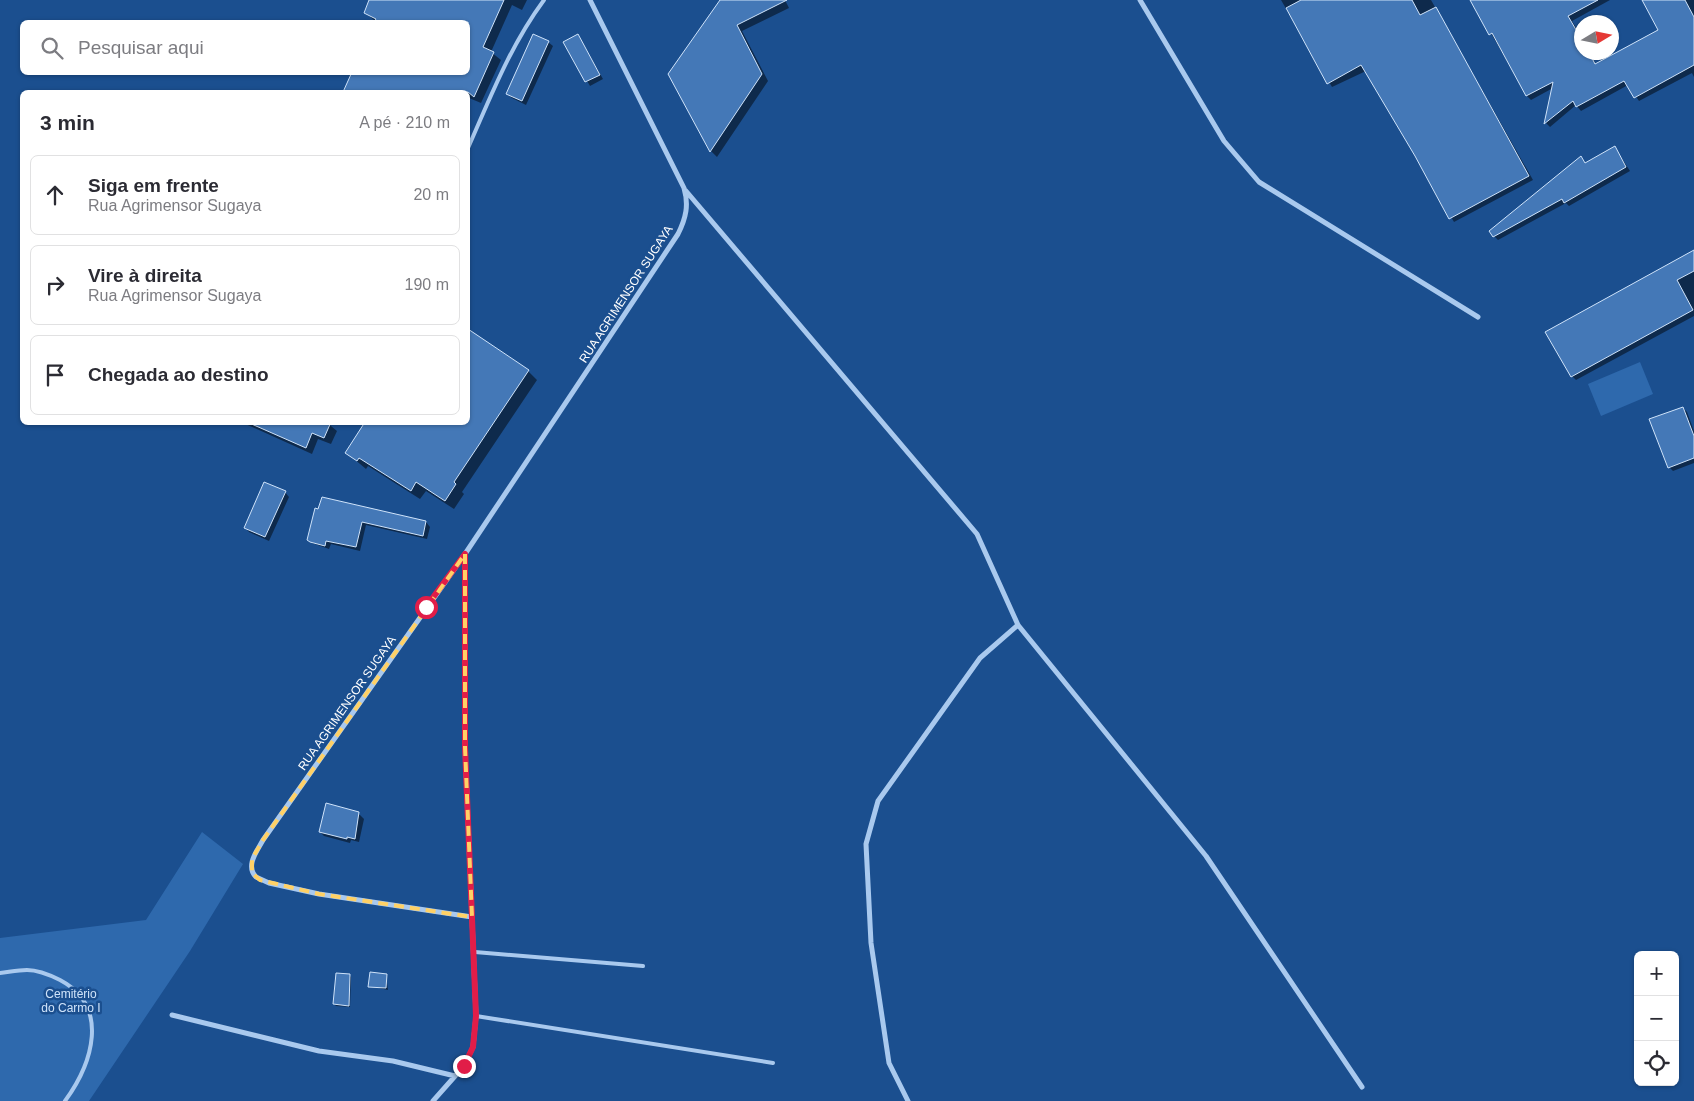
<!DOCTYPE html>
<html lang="pt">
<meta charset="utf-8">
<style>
body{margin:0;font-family:Helvetica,sans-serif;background:#f2f2f3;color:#2b2b33}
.controls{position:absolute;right:15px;bottom:15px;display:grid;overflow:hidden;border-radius:8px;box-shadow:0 1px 4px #0004}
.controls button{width:45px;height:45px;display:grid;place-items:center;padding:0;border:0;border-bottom:1px solid #e1e1e2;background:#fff;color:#2b2b33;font:25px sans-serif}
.compass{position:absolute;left:1574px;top:15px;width:45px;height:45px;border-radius:50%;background:#fff;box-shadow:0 1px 4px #0004;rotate:80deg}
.stop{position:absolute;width:15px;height:15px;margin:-11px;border:4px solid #e11d48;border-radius:50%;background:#fff}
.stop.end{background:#e11d48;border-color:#fff;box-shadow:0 1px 5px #0008}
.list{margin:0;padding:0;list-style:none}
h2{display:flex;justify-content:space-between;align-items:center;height:65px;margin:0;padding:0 20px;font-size:21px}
h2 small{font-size:16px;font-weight:400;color:#7c7c81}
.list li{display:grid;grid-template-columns:32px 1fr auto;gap:15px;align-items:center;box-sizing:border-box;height:80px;margin:0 10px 10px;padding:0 10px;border:1px solid #e1e1e2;border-radius:8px}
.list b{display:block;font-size:19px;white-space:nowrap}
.list p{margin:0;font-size:16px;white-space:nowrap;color:#7c7c81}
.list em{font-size:16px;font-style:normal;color:#7c7c81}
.icon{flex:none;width:28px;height:28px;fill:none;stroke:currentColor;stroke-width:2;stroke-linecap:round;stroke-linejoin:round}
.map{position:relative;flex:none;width:1694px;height:1101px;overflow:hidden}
.search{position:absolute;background:#fff;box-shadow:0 1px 4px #0004;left:20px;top:20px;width:450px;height:55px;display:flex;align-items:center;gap:12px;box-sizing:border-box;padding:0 18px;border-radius:8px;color:#7c7c81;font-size:19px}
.panel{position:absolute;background:#fff;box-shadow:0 1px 4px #0004;left:20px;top:90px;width:450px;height:335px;border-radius:8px}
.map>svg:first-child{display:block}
.green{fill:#2e69ad}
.shadow{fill:#0007}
.building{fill:#4478b7;stroke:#cfe3fa}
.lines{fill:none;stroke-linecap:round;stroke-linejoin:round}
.lane{stroke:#a9c9ee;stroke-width:4}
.street{stroke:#a9c9ee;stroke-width:5}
.route{stroke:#e11d48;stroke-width:6}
.marked{fill:none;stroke:#ffd166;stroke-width:4;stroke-dasharray:10 6;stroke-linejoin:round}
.labels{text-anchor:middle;stroke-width:5;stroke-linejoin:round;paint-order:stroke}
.street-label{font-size:12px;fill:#fff;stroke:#1b4f8f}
.park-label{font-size:12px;fill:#cfe3fa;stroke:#1b4f8f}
</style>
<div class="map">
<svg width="1694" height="1101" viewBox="0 0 1694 1101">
<rect width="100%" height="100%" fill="#1b4f8f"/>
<path class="green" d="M 1640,362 L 1653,394 L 1601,416 L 1588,384 Z
M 202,832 L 243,864 L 190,951 L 89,1101 L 0,1101 L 0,938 L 146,920 Z"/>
<path class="shadow" d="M 370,0 L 527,0 L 522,10 L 512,5 L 491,52 L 501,60 L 481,103 L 469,98 L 468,102 L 468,92 L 345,92 L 354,72 L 468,72 L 468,22 L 376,22 L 365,12 Z
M 724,0 L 785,0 L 789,8 L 742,31 L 768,81 L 717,157 L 711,151 L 670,74 Z
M 1281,0 L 1431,0 L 1533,180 L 1454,222 L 1366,71 L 1332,87 Z
M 1472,0 L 1610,0 L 1572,21 L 1582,38 L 1582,52 L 1589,52 L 1596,64 L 1660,30 L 1643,0 L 1694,0 L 1694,77 L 1692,73 L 1639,101 L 1628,85 L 1581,111 L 1576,105 L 1550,127 L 1546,123 L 1553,88 L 1531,100 L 1527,96 Z
M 578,36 L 603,79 L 590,86 L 565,42 Z
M 548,42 L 553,46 L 526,105 L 512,98 L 507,94 Z
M 1615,148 L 1630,171 L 1569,206 L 1566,203 L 1498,240 L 1494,236 L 1581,158 L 1586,164 Z
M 1694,252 L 1694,316 L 1576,380 L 1572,376 Z
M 468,331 L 528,371 L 537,380 L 462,492 L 464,494 L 454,509 L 426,491 L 420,499 L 368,466 L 366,469 L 347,453 L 365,424 L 363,422 L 468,422 Z
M 1683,408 L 1687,412 L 1694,431 L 1694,463 L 1673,471 L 1669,467 Z
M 241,422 L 326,422 L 337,431 L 331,444 L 318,439 L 312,454 Z
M 285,492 L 289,497 L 269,541 L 249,532 L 245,527 Z
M 319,511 L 426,522 L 430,527 L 427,539 L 366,525 L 360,551 L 331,544 L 329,549 L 312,543 L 308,539 Z
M 327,805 L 360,815 L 364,819 L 359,842 L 351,840 L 350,843 L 324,836 L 320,832 Z
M 349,975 L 351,977 L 350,1007 L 336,1006 L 334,1004 Z
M 386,975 L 388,990 L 370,986 Z"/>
<path class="building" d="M 369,0 L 504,0 L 483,47 L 494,52 L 474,97 L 468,92 L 343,92 L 352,72 L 468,72 L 468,22 L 374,22 L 376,19 L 364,13 Z
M 720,0 L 787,0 L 737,25 L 762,74 L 710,152 L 668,74 Z
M 1301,0 L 1412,0 L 1420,15 L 1436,7 L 1529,176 L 1449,219 L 1415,156 L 1361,65 L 1327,84 L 1286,8 Z
M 1470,0 L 1598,0 L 1568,16 L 1582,40 L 1582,52 L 1589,52 L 1595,64 L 1658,30 L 1642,0 L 1685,0 L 1694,17 L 1694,65 L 1634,98 L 1624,81 L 1576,107 L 1573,101 L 1544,124 L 1553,82 L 1526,96 L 1492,33 L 1489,35 Z
M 533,34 L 549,41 L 522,101 L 506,94 Z
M 578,34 L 600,75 L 585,82 L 563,42 Z
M 1615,146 L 1626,167 L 1564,203 L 1562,199 L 1493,237 L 1489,231 L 1581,156 L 1585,163 Z
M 1694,250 L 1694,271 L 1677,280 L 1693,310 L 1571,377 L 1545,332 Z
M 468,329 L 529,370 L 454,482 L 456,484 L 445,501 L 416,482 L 411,491 L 359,458 L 357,461 L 345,453 L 365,422 L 468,422 Z
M 1683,407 L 1694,436 L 1694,458 L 1668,468 L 1649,419 Z
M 247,422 L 331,422 L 324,438 L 312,433 L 306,448 Z
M 264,482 L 286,491 L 265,537 L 244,528 Z
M 322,497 L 426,521 L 423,536 L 362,522 L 356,547 L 326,541 L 325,546 L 310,542 L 307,540 L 315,508 L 318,509 Z
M 326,803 L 359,812 L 355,839 L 347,837 L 347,839 L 319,832 Z
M 370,972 L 387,974 L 386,988 L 368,987 Z
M 336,973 L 350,974 L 349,1006 L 333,1004 Z"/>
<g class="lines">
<path class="lane" d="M 468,148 C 491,96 510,46 544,0
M 475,952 L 643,966
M 0,973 C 9,972 18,970 27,970 C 39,970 50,975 60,980 C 111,1007 92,1064 65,1101
M 476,1016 L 773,1063"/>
<path class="street" d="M 1140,0 L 1224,141 L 1259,182 L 1478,317
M 686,191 L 977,534 L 1018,625 L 1206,856 L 1362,1087
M 472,917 L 319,894 L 269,883 L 256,877 C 245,866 257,851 263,840 L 465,554 L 678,234 C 686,218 689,205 684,188 L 590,0
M 172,1015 L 319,1051 L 393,1061 L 455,1076
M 433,1101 L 464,1066 L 473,1047 L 476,1016 L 465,747 L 465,554
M 908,1101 L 889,1063 L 871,943 L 866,844 L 878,801 L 980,658 L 1018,625"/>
</g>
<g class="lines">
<path class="route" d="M 426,607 L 465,554 L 465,747 L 476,1016 L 473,1047 L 464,1066"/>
</g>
<path class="marked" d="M 465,554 L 465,747 L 472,917 L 319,894 L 260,880 L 252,873 L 252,859 L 263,840 Z"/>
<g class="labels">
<g class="street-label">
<text transform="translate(626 294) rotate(-57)" y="4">RUA AGRIMENSOR SUGAYA</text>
<text transform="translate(347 703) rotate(-55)" y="4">RUA AGRIMENSOR SUGAYA</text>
</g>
<g class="park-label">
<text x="71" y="998">Cemitério<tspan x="71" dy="14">do Carmo I</tspan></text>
</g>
</g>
</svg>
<div class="controls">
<button>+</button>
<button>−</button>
<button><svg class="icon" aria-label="locate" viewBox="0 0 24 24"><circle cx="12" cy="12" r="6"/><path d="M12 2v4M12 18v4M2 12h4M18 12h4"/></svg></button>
</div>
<svg class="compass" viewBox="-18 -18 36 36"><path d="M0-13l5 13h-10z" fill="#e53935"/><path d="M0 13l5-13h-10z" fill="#7c7c81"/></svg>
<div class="stop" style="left:426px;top:607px"></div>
<div class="stop end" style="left:464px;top:1066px"></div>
<div class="search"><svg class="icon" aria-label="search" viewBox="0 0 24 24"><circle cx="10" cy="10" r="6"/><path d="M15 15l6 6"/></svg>Pesquisar aqui</div>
<section class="panel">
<h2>3 min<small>A pé · 210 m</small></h2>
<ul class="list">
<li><svg class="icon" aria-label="ahead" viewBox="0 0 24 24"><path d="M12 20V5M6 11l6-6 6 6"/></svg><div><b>Siga em frente</b><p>Rua Agrimensor Sugaya</p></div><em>20 m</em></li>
<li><svg class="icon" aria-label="right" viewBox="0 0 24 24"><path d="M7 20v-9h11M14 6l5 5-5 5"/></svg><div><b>Vire à direita</b><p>Rua Agrimensor Sugaya</p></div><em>190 m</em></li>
<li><svg class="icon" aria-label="arrive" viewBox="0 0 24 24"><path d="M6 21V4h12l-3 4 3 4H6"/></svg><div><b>Chegada ao destino</b></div></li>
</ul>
</section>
</div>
